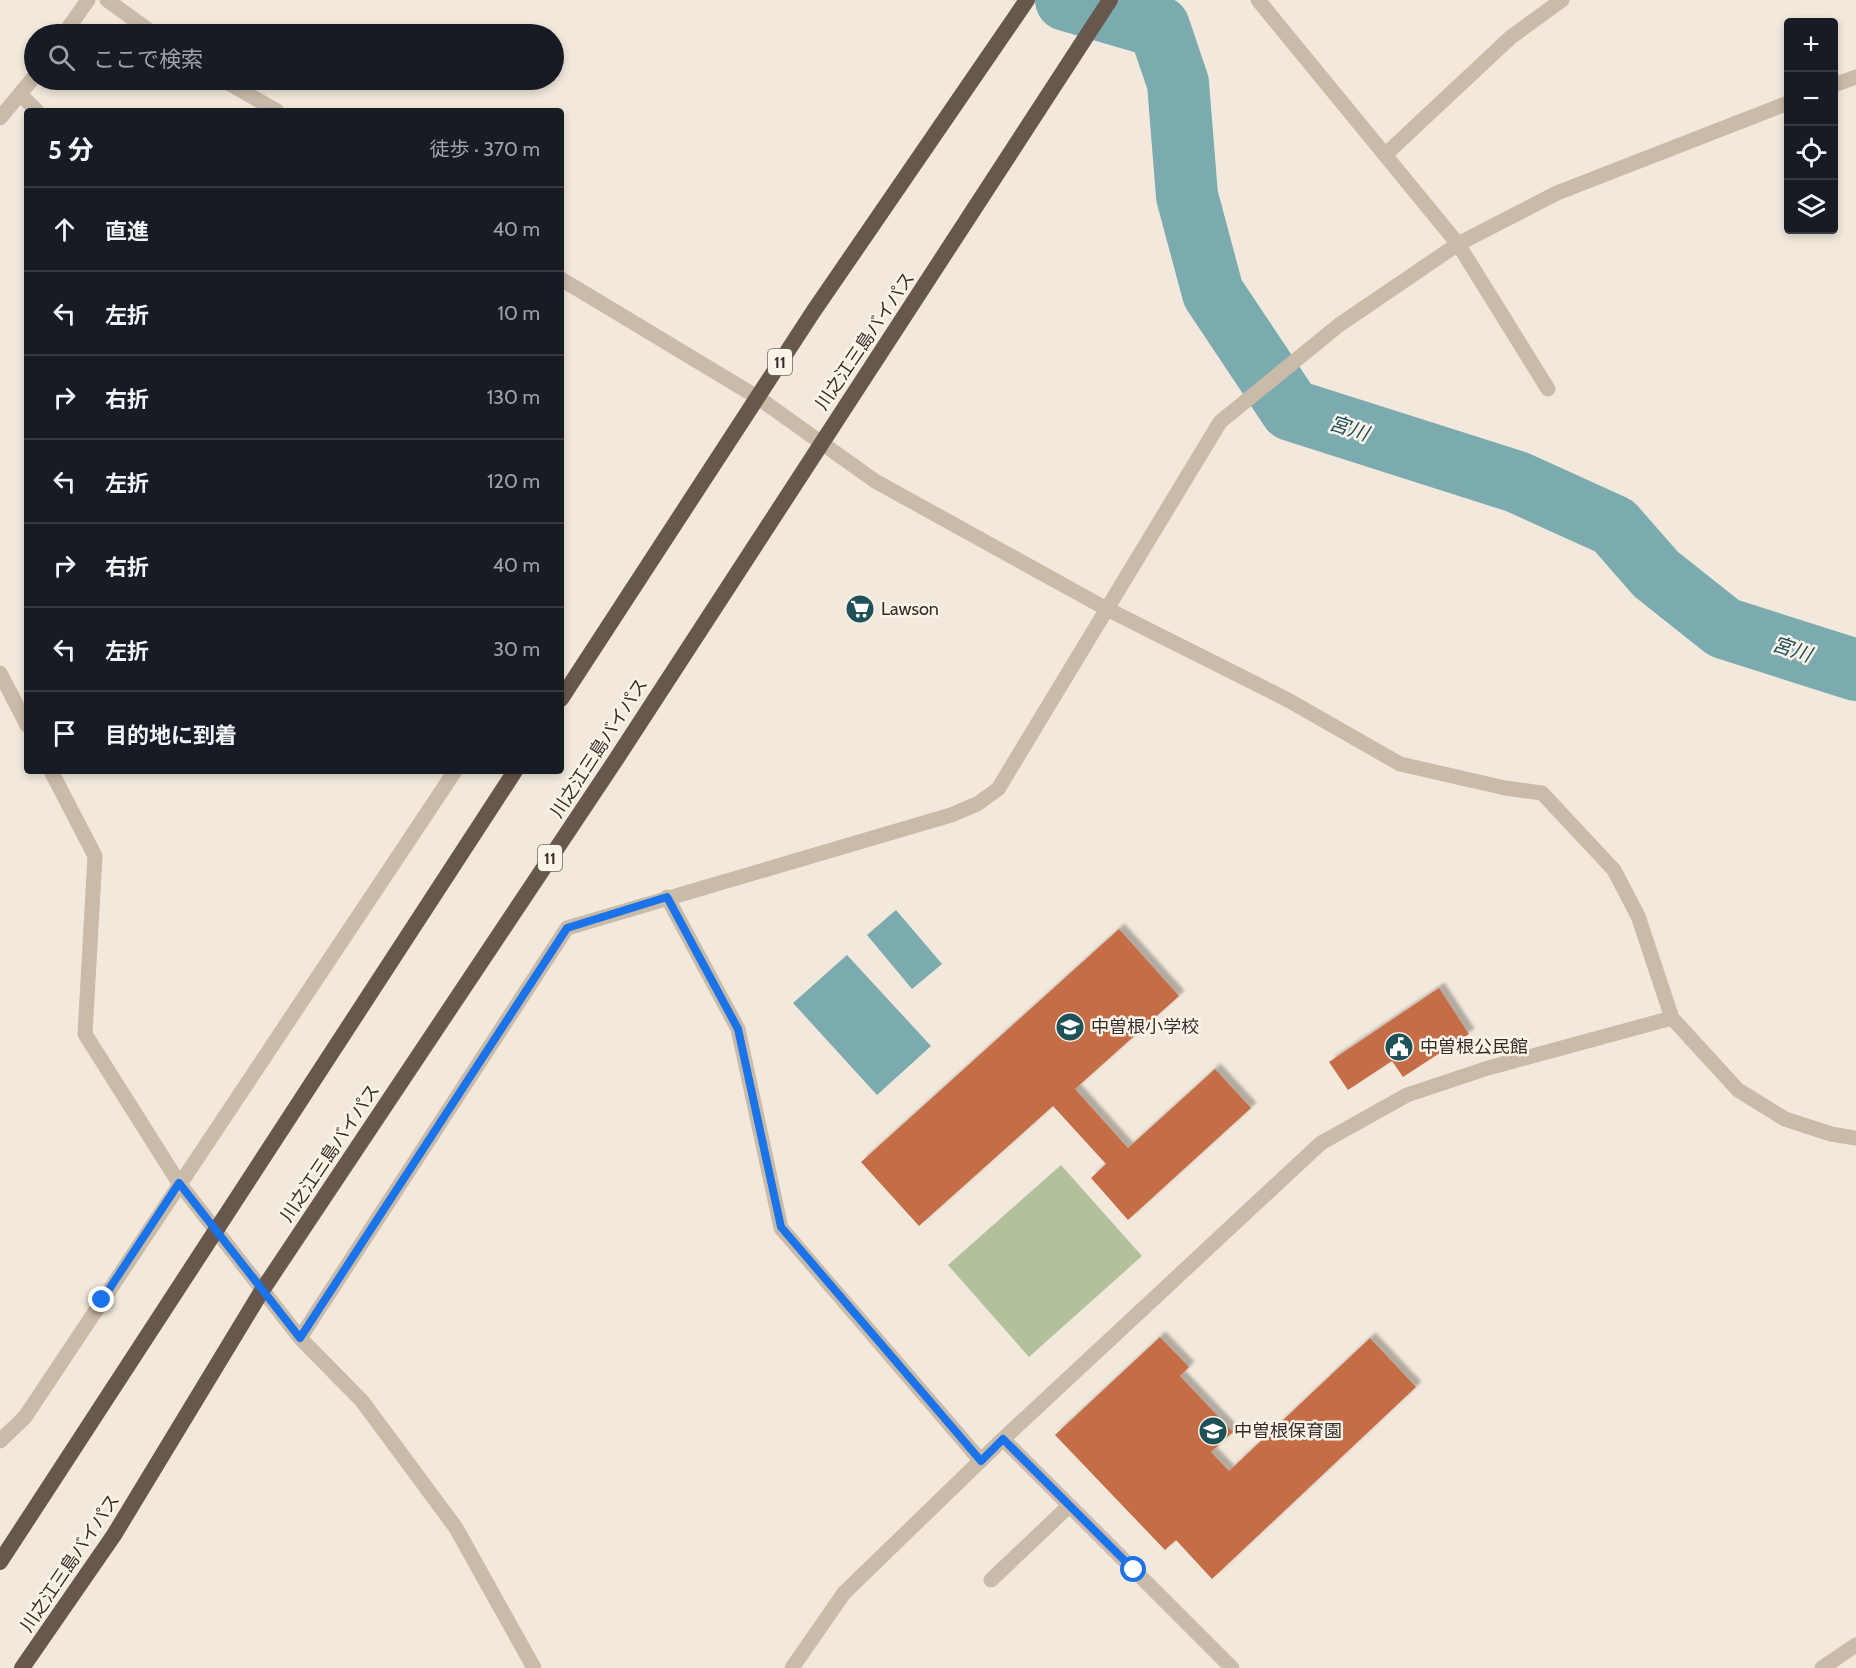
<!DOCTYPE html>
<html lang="ja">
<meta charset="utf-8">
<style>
body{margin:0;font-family:Cabin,"Noto Sans JP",sans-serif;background:#20242c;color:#f1f3f6}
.controls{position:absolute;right:18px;top:18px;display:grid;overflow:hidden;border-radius:6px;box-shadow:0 3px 9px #0003}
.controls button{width:54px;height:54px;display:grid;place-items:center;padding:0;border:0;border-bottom:2px solid #363941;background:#171b24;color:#f1f3f6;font:30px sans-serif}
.stop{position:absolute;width:18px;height:18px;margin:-14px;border:4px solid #1a73e8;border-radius:50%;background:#fff}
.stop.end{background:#1a73e8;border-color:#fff;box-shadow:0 2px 6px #0008}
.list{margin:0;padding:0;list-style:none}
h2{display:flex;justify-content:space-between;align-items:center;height:78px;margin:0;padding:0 24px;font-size:26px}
h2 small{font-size:20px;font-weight:400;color:#9ea1a6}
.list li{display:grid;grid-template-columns:39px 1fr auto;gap:18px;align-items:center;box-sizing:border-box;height:84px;padding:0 24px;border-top:2px solid #363941}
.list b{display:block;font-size:22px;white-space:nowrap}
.list em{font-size:20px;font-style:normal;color:#9ea1a6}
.icon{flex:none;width:33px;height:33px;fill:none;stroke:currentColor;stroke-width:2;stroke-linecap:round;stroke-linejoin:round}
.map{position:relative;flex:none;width:1856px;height:1668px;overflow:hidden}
.search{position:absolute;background:#171b24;box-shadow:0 3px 9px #0003;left:24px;top:24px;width:540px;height:66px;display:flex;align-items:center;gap:15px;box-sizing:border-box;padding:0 21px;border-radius:33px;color:#9ea1a6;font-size:22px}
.panel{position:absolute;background:#171b24;box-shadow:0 3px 9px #0003;left:24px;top:108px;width:540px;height:666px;border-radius:6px}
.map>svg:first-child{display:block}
.green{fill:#b2c19c}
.water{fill:#7baaaf}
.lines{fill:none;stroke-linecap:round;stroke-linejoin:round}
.river{stroke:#7baaaf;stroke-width:62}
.building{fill:#c56d47;filter:url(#shadow)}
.minor{stroke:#cabaa8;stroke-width:15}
.tertiary{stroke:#cabaa8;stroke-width:15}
.trunk{stroke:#68574c;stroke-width:16}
.route{stroke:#1a73e8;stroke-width:8}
.labels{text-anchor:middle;stroke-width:5;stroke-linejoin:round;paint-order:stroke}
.shield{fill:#faf3e9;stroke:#726962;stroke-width:1.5}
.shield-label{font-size:16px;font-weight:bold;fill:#372e28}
.street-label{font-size:18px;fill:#372e28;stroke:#faf3e9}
.poi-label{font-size:18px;fill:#372e28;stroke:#faf3e9;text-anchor:start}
.water-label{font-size:20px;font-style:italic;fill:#1e5158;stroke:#faf3e9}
</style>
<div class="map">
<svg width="1856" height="1668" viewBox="0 0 1856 1668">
<defs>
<filter id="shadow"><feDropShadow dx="5.5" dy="-5.5" stdDeviation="1.5" flood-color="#0004"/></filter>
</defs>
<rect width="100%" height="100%" fill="#f2e9dc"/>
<path class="green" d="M 1061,1165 L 1142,1256 L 1029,1357 L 948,1265 Z"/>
<path class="water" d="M 896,910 L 942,964 L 912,989 L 867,935 Z
M 847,955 L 931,1046 L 877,1095 L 793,1003 Z"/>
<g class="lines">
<path class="river" d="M 1066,0 L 1159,27 L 1178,83 L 1187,196 L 1213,293 L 1291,410 L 1517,482 L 1614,526 L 1656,574 L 1724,628 L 1856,670"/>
</g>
<path class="building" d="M 1119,929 L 1179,996 L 1075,1089 L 1128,1148 L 1215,1069 L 1251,1108 L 1128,1220 L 1091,1178 L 1106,1164 L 1053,1106 L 919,1226 L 861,1162 Z
M 1439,988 L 1469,1034 L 1403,1077 L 1392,1061 L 1348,1090 L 1329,1062 Z
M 1160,1337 L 1189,1367 L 1180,1376 L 1233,1432 L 1211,1452 L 1229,1471 L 1370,1338 L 1416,1387 L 1212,1579 L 1176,1540 L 1165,1550 L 1055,1435 Z"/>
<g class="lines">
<path class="minor" d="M 1258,0 L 1458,244 L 1548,389
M 64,34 L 88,0
M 1834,85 L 1856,77
M 22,96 L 37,111
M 0,118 L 34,77
M 1386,154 L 1511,37 L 1562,0
M 1105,608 L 1288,700 L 1400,764 L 1505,788 L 1542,793 L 1614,870 L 1638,916 L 1672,1018 L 1738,1090 L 1785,1119 L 1831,1134 L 1856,1138
M 0,673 L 27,725
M 51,771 L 95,856 L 85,1034 L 179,1183 L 300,1338 L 362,1401 L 456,1528 L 534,1668
M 667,897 L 738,1029 L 781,1228 L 981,1461
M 300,1338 L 567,928 L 951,815 L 977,804 L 998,789 L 1220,422 L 1339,325 L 1458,244 L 1557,193 L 1788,103
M 1003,1439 L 1232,1668
M 0,1441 L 25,1417 L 455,771
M 991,1580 L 1069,1506
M 792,1668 L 844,1593 L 1003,1439 L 1321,1143 L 1407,1095 L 1488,1068 L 1672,1018
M 1822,1668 L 1856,1645"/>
<path class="tertiary" d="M 107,0 L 154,34
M 223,80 L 277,111
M 561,279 L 757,397 L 875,481 L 1105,608"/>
<path class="trunk" d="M 561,699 L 813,312 L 1027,0
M 0,1562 L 515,771
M 22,1668 L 114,1535 L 263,1289 L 617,758 L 1110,0"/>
</g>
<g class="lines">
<path class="route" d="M 102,1300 L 179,1183 L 300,1338 L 567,928 L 667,897 L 738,1029 L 781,1227 L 981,1461 L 1003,1439 L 1134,1570"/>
</g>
<defs>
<g id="supermarket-disc" transform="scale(1.5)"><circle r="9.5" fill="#1e5158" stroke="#faf3e9"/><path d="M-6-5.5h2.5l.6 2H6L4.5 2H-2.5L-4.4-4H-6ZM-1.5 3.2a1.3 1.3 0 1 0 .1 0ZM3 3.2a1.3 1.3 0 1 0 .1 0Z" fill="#fff"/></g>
<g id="school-disc" transform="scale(1.5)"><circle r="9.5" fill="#1e5158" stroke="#faf3e9"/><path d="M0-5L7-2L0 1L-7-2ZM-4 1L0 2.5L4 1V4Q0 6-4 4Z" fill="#fff"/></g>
<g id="civic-disc" transform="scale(1.5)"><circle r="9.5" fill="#1e5158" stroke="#faf3e9"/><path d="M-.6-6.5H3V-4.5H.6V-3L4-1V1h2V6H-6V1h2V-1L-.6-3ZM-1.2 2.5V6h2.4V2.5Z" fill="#fff"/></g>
</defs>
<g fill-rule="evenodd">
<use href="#supermarket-disc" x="860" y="609"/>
<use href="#school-disc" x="1070" y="1027"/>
<use href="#civic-disc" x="1399" y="1047"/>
<use href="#school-disc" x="1213" y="1431"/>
</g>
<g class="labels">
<g class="shield">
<rect x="768" y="349" width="24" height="26" rx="4.5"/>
<rect x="538" y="845" width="24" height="26" rx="4.5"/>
</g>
<g class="shield-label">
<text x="780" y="368">11</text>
<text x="550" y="864">11</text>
</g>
<g class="street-label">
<text transform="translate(865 341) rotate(-56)" y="6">川之江三島バイパス</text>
<text transform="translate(599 748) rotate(-57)" y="6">川之江三島バイパス</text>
<text transform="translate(330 1153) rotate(-56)" y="6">川之江三島バイパス</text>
<text transform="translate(70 1563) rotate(-56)" y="6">川之江三島バイパス</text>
</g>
<g class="poi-label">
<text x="881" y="615">Lawson</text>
<text x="1091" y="1033">中曽根小学校</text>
<text x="1420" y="1053">中曽根公民館</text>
<text x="1234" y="1437">中曽根保育園</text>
</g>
<g class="water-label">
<text transform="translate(1349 428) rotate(18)" y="7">宮川</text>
<text transform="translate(1792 649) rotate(18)" y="7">宮川</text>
</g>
</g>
</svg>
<div class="controls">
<button>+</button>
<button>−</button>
<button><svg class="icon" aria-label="locate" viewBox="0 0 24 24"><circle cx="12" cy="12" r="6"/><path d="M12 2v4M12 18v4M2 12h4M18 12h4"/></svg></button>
<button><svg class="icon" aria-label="layers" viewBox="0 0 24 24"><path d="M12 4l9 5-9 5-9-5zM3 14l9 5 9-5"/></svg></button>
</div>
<div class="stop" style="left:1134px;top:1570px"></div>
<div class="stop end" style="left:102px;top:1300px"></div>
<div class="search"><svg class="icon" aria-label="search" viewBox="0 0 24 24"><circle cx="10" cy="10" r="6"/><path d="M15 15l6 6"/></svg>ここで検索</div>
<section class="panel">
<h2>5 分<small>徒歩 · 370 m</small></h2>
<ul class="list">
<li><svg class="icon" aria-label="ahead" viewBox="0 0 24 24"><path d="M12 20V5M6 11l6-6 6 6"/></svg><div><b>直進</b></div><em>40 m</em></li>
<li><svg class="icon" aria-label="left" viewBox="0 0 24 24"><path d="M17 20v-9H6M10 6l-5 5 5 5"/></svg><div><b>左折</b></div><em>10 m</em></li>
<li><svg class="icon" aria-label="right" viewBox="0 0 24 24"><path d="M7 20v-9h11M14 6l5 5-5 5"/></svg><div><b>右折</b></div><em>130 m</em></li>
<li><svg class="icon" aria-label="left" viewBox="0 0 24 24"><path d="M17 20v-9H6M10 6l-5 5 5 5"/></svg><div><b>左折</b></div><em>120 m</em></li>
<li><svg class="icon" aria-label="right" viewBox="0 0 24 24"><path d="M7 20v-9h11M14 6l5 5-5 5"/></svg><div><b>右折</b></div><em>40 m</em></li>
<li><svg class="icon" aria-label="left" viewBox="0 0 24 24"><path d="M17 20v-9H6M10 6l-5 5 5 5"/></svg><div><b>左折</b></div><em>30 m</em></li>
<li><svg class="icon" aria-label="arrive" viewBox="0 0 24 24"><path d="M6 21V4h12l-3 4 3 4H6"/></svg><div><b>目的地に到着</b></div></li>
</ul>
</section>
</div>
